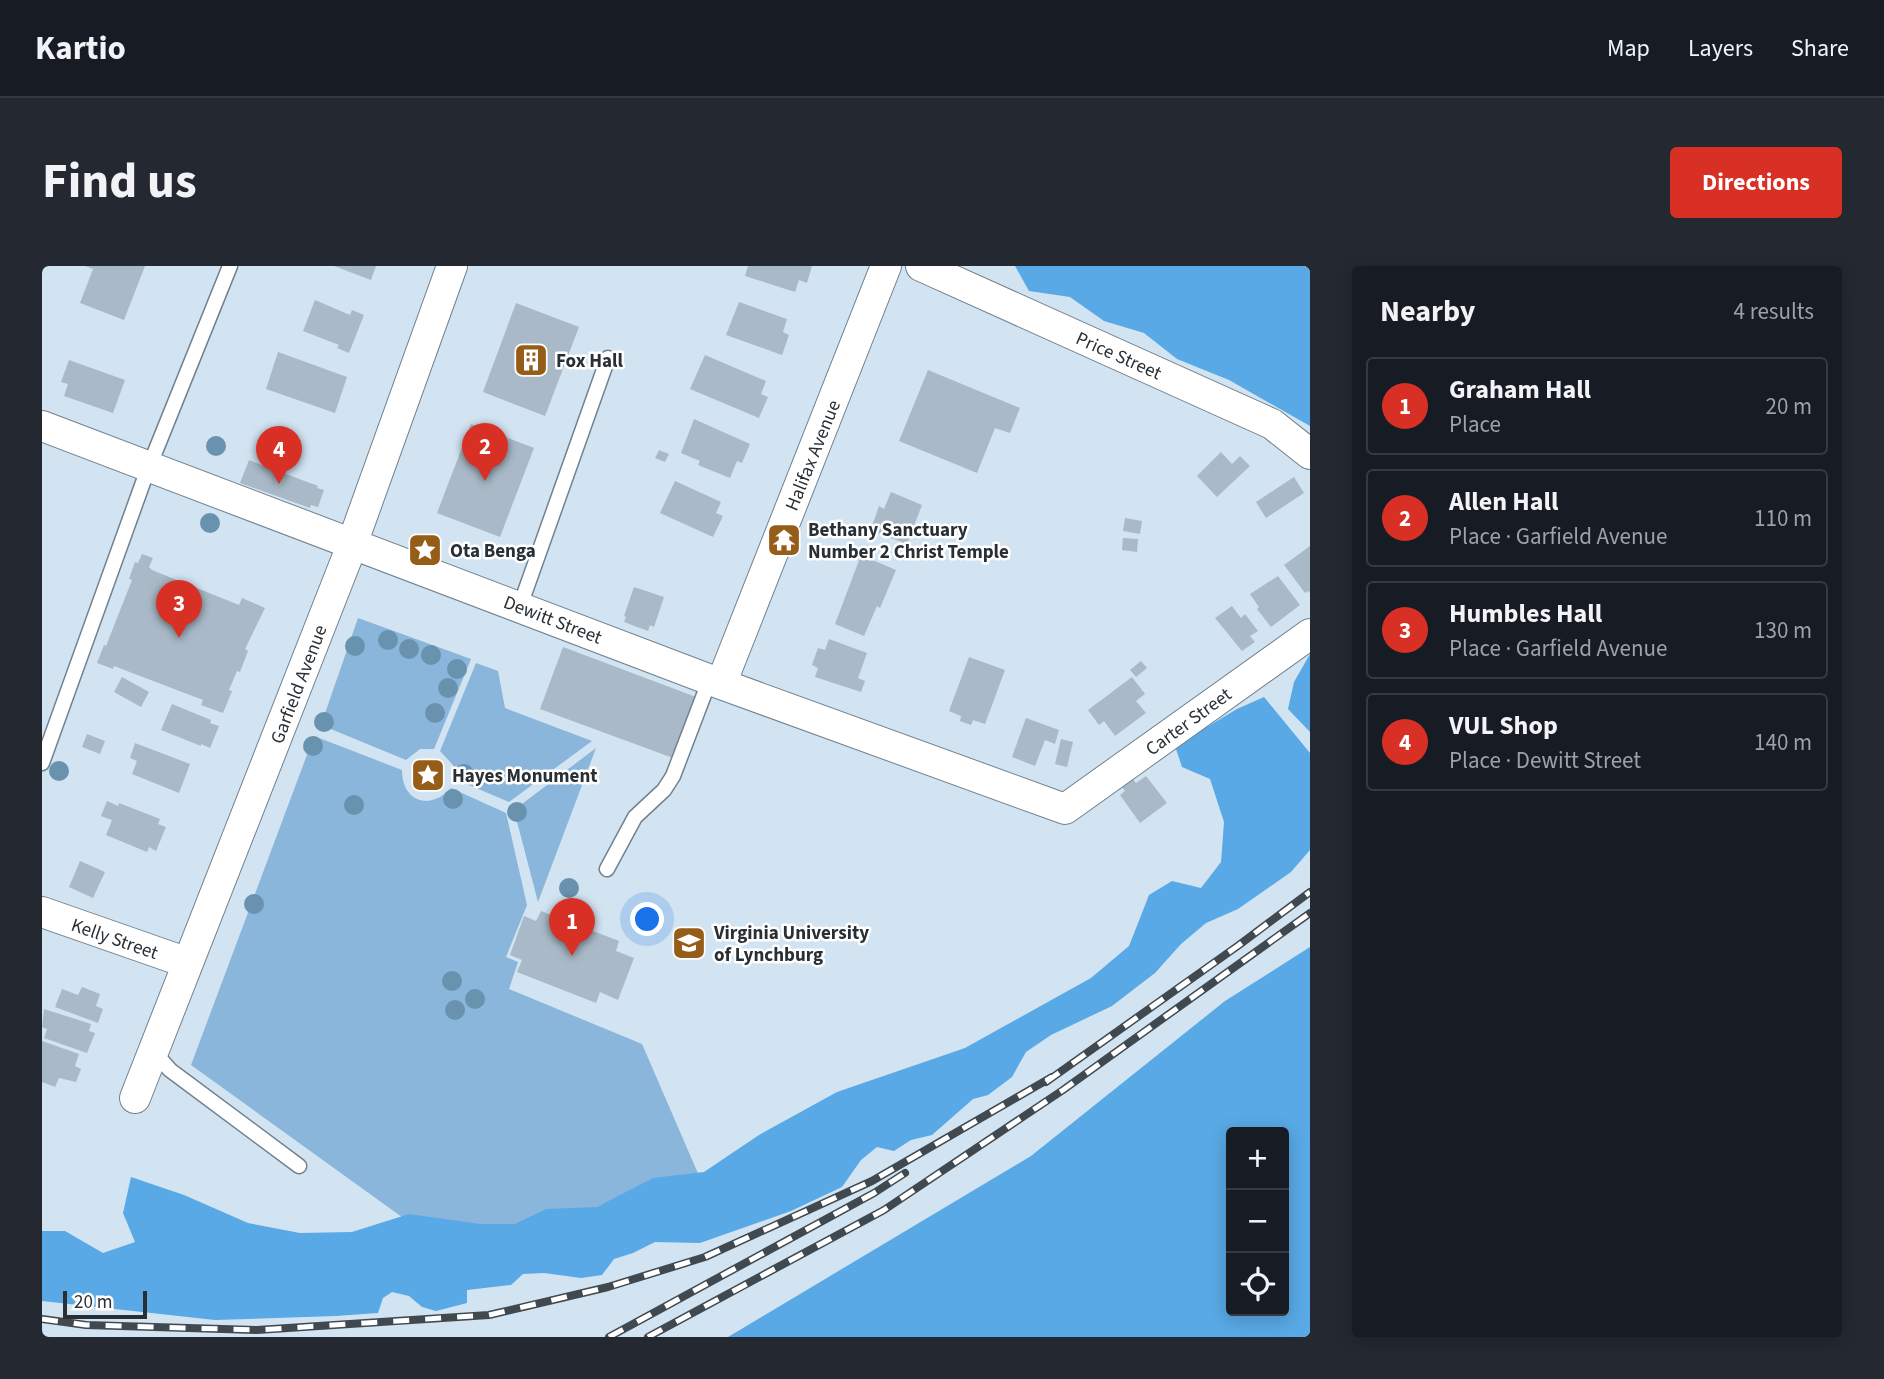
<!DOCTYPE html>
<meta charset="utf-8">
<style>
body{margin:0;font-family:"Source Sans 3",sans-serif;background:#242831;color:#f1f3f6}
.controls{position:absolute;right:21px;bottom:21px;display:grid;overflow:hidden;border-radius:7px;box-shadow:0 4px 18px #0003}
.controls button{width:63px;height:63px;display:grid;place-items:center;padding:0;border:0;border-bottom:2px solid #363941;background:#171b24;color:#f1f3f6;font:35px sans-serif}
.scale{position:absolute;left:21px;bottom:18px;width:84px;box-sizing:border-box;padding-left:7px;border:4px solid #293035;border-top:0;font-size:19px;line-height:24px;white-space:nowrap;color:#293035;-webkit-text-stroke:5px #fff;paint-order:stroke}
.you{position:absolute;left:606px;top:654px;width:24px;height:24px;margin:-18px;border:5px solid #fff;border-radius:50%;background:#1a73e8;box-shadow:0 0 0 10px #1a73e833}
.badge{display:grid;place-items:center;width:46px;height:46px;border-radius:50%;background:#d93025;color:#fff;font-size:23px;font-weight:700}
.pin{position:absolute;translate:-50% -58px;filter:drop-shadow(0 2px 4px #0008)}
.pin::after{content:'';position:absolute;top:37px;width:24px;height:21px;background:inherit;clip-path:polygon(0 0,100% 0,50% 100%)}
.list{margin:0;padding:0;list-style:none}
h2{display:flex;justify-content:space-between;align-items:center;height:91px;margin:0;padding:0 28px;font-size:30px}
h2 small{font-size:23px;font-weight:400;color:#9ea1a6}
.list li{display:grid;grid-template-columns:46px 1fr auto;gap:21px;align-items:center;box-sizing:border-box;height:98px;margin:0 14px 14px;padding:0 14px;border:2px solid #363941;border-radius:7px}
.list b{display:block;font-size:26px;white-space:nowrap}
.list p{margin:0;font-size:23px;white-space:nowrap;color:#9ea1a6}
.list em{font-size:23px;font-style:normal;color:#9ea1a6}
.icon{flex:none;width:38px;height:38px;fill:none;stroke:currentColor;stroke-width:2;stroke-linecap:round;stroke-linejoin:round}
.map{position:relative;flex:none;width:1268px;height:1071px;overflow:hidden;border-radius:7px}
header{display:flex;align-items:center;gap:42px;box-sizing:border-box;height:98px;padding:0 35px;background:#171b24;border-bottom:2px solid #363941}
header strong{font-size:33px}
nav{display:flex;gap:38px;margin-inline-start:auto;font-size:24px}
.intro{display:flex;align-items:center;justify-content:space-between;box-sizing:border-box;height:168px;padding:0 42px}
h1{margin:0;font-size:49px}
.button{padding:18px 32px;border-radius:7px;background:#d93025;color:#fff;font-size:24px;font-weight:700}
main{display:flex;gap:42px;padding:0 42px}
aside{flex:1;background:#171b24;border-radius:7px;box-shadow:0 4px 18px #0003}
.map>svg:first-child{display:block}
.green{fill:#89b6da}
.forest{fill:#58a9e5;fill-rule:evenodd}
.building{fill:#a9b9c7}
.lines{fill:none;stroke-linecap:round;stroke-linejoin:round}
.service-casing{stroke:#71818e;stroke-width:17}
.minor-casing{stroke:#71818e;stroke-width:32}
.service{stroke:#fff;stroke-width:14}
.minor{stroke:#fff;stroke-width:30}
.rail-casing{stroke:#40494f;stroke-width:8}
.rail{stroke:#fff;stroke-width:5;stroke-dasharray:16;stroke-linecap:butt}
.tree{fill:#6992ae}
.labels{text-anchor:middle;stroke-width:5;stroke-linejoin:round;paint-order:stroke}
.street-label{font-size:19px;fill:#293035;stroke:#fff}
.poi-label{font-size:19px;font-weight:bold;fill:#293035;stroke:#fff;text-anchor:start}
</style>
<header>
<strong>Kartio</strong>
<nav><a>Map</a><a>Layers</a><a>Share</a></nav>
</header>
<div class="intro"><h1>Find us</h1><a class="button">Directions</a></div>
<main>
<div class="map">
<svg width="1268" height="1071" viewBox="0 0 1268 1071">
<rect width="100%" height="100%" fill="#d2e3f1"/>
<path class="green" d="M 316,352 L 429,393 L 392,483 L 378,483 L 364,494 L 279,459 Z
M 434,397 L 456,405 L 463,442 L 550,475 L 467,536 L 413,513 L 411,499 L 398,485 Z
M 272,470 L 360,504 C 360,536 388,545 409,522 L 464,547 L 485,639 L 464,691 L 476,696 L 467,723 L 600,778 L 661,919 L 396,977 L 149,799 Z
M 554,482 L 496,636 L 472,544 Z"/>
<path class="forest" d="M 973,0 L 1268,0 L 1268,160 L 1187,114 L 1135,93 L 1102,67 L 1062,55 L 1028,31 L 987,25 Z
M 1268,388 L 1268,466 L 1246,443 L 1252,416 Z
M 1222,431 L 1268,487 L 1268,584 L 1249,606 L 1196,643 L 1164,657 L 1139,678 L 1113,707 L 1070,740 L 1009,769 L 984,786 L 970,811 L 946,829 L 931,833 L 890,869 L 869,874 L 852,885 L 835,881 L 819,894 L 800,921 L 749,945 L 658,977 L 613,976 L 591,987 L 572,993 L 560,1009 L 539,1012 L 502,1007 L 481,1008 L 469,1019 L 425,1024 L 425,1037 L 394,1045 L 380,1041 L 367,1030 L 350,1026 L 341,1032 L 336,1047 L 294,1050 L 173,1054 L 0,1035 L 0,965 L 23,965 L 61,987 L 93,976 L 81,947 L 89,911 L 142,929 L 206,957 L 258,967 L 310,966 L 367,948 L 438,958 L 473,958 L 504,943 L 555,941 L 611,912 L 662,906 L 717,869 L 795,826 L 923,782 L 1049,712 L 1087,680 L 1107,629 L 1130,615 L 1159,622 L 1179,596 L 1182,556 L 1168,513 L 1140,501 L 1133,480 L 1195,443 Z
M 1268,681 L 1268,1071 L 686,1071 L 989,890 L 1183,735 ZM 1189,866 L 1242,866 L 1242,1045 L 1189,1045 Z"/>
<path class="building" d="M 43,0 L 103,0 L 82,54 L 38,37 L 51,3 Z
M 292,0 L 334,0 L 329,14 Z
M 706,0 L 770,0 L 765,17 L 757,14 L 753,26 L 703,10 Z
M 273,34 L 308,49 L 310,44 L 322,49 L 307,87 L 295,82 L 297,79 L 261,65 Z
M 697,36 L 745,53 L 741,66 L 747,69 L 740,89 L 684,69 Z
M 474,37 L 537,61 L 503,150 L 441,126 Z
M 236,86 L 305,111 L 293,147 L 224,123 Z
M 663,89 L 724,115 L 719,128 L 726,131 L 717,152 L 648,123 Z
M 27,94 L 83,114 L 71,147 L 22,130 L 26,118 L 19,116 Z
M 886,104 L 978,142 L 968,167 L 953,162 L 935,207 L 857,175 Z
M 652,153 L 708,178 L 700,197 L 695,195 L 688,212 L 656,199 L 658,195 L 639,187 Z
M 429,158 L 492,182 L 458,271 L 395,247 Z
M 617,184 L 627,188 L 623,196 L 613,192 Z
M 1179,186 L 1190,198 L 1198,190 L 1208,200 L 1175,231 L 1155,210 Z
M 207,194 L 276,220 L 275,222 L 282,224 L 276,241 L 269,239 L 268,242 L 198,217 Z
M 1252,211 L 1262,227 L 1224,252 L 1214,236 Z
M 633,215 L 679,236 L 674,247 L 681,250 L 671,271 L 618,247 Z
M 849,226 L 880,239 L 865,278 L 834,266 L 835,263 L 830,260 L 837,240 L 842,243 Z
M 1083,252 L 1100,255 L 1098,268 L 1081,265 Z
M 1081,272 L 1096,273 L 1095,286 L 1080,284 Z
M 1268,280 L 1268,327 L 1266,325 L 1263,327 L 1242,299 Z
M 100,288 L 111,292 L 107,301 L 110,304 L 197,339 L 200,332 L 223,342 L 203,383 L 206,385 L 198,406 L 195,405 L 187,424 L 190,425 L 181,447 L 159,439 L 161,434 L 72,400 L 71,403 L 55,397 L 62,379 L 64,380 L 90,314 L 87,313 L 93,296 L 96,297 Z
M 819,289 L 854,304 L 838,342 L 835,340 L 822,370 L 793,358 Z
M 1236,310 L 1258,339 L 1229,361 L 1215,343 L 1217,341 L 1208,328 Z
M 592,321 L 622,331 L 612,361 L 608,359 L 606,365 L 582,356 L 584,351 L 582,350 Z
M 1190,340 L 1199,352 L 1203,348 L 1216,365 L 1208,370 L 1213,376 L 1200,385 L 1173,352 Z
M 787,373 L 825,387 L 816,412 L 823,415 L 819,426 L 773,411 L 776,402 L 770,399 L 776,382 L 783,384 Z
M 521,381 L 654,431 L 631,492 L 498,443 Z
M 927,391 L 963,404 L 943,458 L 931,454 L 929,459 L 918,455 L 919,450 L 907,445 Z
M 1099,395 L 1105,402 L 1094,411 L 1088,404 Z
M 80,411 L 107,426 L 99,441 L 72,426 Z
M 1090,411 L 1103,428 L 1094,435 L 1104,447 L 1073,470 L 1062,455 L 1057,459 L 1046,444 Z
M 130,438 L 169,454 L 168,457 L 177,460 L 168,482 L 159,478 L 159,480 L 119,464 Z
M 984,452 L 1017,464 L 1013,478 L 1003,474 L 993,500 L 970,491 Z
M 45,468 L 63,475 L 58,488 L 40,481 Z
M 1019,473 L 1031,476 L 1025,501 L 1013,498 Z
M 93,477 L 148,498 L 137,527 L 90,508 L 95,495 L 88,492 Z
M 1104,510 L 1125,537 L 1098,557 L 1078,529 L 1083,525 L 1080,521 L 1091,513 L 1094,517 Z
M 65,535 L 76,540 L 77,537 L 118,553 L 116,558 L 124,561 L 114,585 L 107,581 L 105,586 L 64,569 L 70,554 L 59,550 Z
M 38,595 L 63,606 L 51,632 L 27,621 Z
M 499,645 L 577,675 L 574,685 L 592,692 L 576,734 L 558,726 L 554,737 L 475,706 L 480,694 L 468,689 L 482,650 L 494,655 Z
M 40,721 L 58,728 L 54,740 L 61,743 L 56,757 L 13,741 L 20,723 L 36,729 Z
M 2,743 L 49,758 L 47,765 L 53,767 L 45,787 L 2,772 L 5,763 L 0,761 Z
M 0,775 L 37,788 L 33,800 L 39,803 L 34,816 L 17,812 L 13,821 L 0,816 Z"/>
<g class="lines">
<g class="service-casing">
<path id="service" d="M 478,340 L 566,92
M 0,497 L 103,211 L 188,0
M 565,603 L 593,551 L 622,524 L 631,510 L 668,413
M 112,786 L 128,804 L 257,900"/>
</g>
<g class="minor-casing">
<path id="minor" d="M 879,0 L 1230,158 L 1268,188
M 0,160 L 679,418 L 1023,543 L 1268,368
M 679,418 L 844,0
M 0,646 L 146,697
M 93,832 L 305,292 L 410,0"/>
</g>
<use href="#service" class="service"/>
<use href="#minor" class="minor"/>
<g class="rail-casing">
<path id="rail" d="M 1004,816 L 1197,679 L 1268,626
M 0,1053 L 44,1059 L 215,1064 L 447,1049 L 566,1021 L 663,991 L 830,915 L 1010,811
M 567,1071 L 832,927 L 863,907
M 606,1071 L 842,944 L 1021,824 L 1268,647"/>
</g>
<use href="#rail" class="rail"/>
</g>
<g class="tree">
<circle cx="174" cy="180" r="10"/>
<circle cx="168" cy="257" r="10"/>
<circle cx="346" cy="374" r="10"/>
<circle cx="313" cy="380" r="10"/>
<circle cx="367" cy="383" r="10"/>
<circle cx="389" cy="389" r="10"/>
<circle cx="415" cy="403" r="10"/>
<circle cx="406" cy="422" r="10"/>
<circle cx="393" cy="447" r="10"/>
<circle cx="282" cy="456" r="10"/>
<circle cx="271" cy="480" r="10"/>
<circle cx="17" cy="505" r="10"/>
<circle cx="422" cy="508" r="10"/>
<circle cx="411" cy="533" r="10"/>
<circle cx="312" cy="539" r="10"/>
<circle cx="475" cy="546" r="10"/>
<circle cx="527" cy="622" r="10"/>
<circle cx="212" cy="638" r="10"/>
<circle cx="410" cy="715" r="10"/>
<circle cx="433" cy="733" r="10"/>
<circle cx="413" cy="744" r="10"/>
</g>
<defs>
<g id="building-square" transform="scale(1.75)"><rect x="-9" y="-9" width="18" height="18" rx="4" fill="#965d19" stroke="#fff"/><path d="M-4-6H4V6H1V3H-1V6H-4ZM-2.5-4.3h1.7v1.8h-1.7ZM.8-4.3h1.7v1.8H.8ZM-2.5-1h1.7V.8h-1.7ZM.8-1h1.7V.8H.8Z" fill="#fff"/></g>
<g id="temple-square" transform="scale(1.75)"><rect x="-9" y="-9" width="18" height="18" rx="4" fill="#965d19" stroke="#fff"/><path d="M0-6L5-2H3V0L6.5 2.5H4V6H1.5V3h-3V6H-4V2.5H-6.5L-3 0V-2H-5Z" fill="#fff"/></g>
<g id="sight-square" transform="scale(1.75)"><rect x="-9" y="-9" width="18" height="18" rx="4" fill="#965d19" stroke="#fff"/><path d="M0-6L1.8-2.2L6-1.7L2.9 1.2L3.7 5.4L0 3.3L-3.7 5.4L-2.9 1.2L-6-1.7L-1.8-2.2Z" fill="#fff"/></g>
<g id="university-square" transform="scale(1.75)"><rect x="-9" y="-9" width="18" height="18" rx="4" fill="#965d19" stroke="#fff"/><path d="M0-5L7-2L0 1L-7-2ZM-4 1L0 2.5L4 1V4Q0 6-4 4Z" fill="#fff"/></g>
</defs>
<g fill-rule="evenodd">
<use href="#building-square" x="489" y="94"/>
<use href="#temple-square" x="742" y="274"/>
<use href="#sight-square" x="383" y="284"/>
<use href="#sight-square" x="386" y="509"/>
<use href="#university-square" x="647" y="677"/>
</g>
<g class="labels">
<g class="street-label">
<text transform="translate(1077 89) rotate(24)" y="7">Price Street</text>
<text transform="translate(770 189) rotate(-68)" y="7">Halifax Avenue</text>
<text transform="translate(511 353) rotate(21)" y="7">Dewitt Street</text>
<text transform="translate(256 418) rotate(-69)" y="7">Garfield Avenue</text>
<text transform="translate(1146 455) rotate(-36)" y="7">Carter Street</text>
<text transform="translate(73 672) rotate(19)" y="7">Kelly Street</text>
</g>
<g class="poi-label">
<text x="514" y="101">Fox Hall</text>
<text x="766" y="270">Bethany Sanctuary<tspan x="766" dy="22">Number 2 Christ Temple</tspan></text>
<text x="408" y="291">Ota Benga</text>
<text x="410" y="516">Hayes Monument</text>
<text x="672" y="673">Virginia University<tspan x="672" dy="22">of Lynchburg</tspan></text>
</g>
</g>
</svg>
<div class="controls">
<button>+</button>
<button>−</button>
<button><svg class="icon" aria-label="locate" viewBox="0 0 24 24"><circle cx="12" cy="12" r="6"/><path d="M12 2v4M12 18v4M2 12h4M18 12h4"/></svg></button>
</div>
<div class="scale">20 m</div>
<div class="you"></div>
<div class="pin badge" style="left:530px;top:690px">1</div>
<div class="pin badge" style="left:443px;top:215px">2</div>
<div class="pin badge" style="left:137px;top:372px">3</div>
<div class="pin badge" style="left:237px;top:218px">4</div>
</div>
<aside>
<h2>Nearby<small>4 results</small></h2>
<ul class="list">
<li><span class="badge">1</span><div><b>Graham Hall</b><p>Place</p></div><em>20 m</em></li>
<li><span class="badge">2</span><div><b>Allen Hall</b><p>Place · Garfield Avenue</p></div><em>110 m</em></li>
<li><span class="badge">3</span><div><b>Humbles Hall</b><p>Place · Garfield Avenue</p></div><em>130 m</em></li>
<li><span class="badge">4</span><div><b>VUL Shop</b><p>Place · Dewitt Street</p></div><em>140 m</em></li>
</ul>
</aside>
</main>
